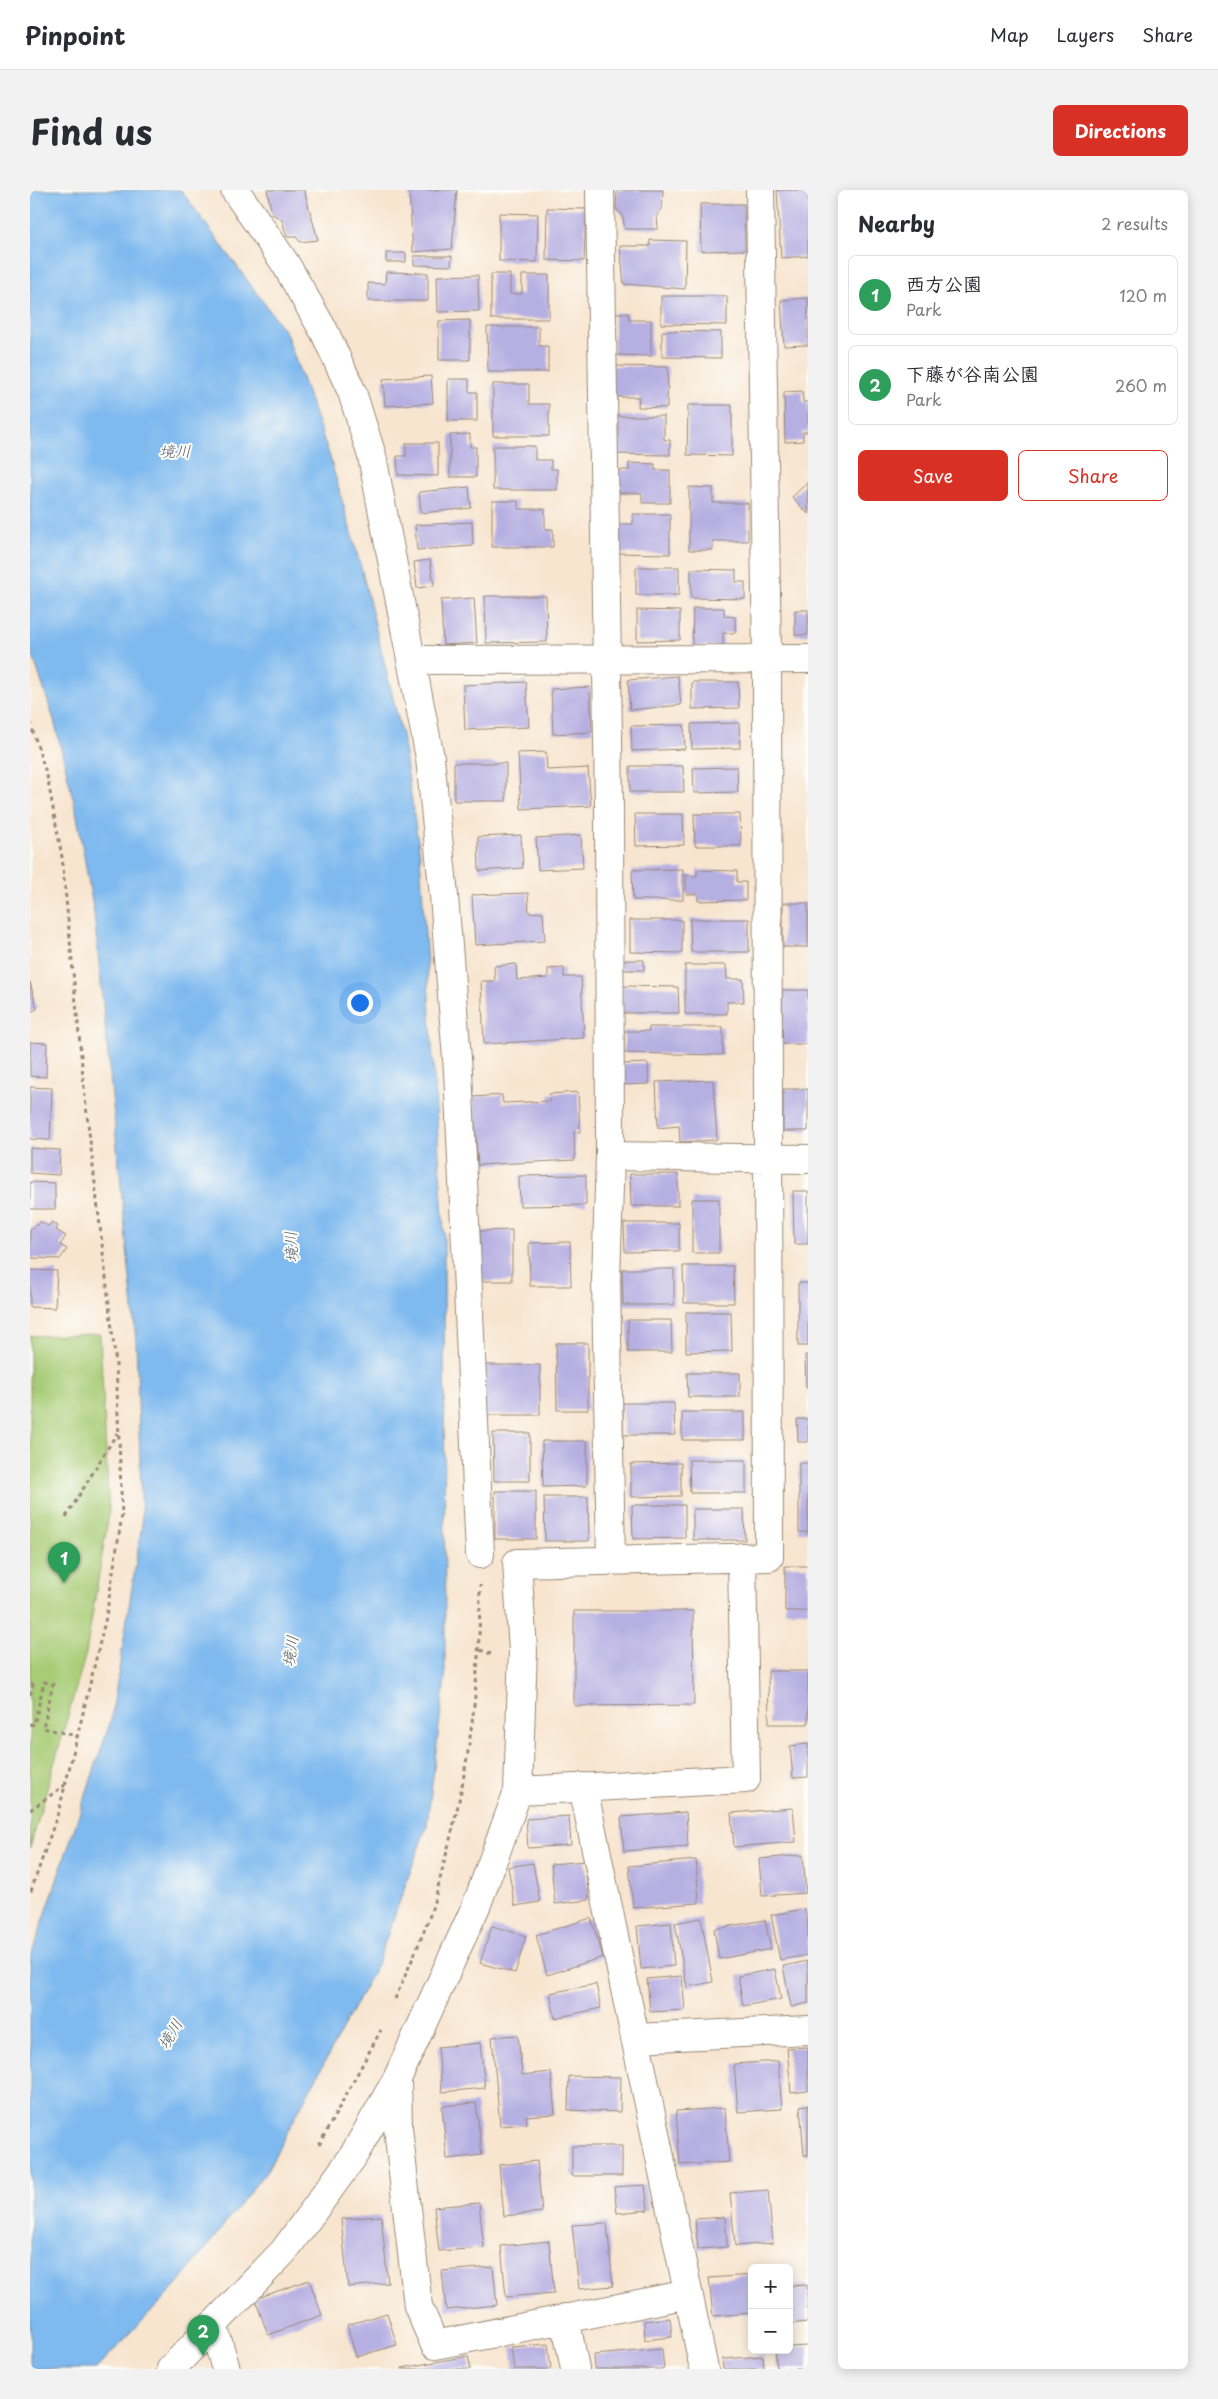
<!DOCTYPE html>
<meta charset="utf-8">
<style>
body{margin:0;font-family:"Playpen Sans","Klee One",sans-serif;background:#f2f2f3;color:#2b2b33}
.controls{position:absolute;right:15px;bottom:15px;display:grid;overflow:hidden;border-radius:8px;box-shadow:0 2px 12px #0003}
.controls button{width:45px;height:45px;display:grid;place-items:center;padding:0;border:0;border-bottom:1px solid #e1e1e2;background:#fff;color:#2b2b33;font:25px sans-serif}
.you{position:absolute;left:329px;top:812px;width:18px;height:18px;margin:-12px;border:4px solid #fff;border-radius:50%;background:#1a73e8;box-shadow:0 0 0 8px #1a73e833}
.badge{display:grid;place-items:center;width:32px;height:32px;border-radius:50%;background:#d93025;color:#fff;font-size:16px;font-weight:700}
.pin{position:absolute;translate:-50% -41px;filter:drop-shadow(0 1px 2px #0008)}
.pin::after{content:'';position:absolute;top:26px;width:18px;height:15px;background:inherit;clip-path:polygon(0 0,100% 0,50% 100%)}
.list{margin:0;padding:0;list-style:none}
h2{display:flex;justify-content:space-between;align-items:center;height:65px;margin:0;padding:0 20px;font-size:21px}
h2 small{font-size:16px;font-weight:400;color:#7c7c81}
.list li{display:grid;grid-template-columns:32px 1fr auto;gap:15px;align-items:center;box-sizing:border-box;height:80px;margin:0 10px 10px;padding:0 10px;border:1px solid #e1e1e2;border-radius:8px}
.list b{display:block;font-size:19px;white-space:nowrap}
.list p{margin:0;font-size:16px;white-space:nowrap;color:#7c7c81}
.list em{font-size:16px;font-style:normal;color:#7c7c81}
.actions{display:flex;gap:10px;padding:15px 20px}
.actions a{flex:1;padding:11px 0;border:1px solid #d93025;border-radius:8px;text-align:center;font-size:18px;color:#d93025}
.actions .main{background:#d93025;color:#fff}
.map{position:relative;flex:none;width:778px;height:2179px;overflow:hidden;border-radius:8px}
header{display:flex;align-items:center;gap:30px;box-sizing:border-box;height:70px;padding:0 25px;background:#fff;border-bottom:1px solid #e1e1e2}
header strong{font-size:24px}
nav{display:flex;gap:28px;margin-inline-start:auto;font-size:18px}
.intro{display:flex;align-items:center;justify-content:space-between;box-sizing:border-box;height:120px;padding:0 30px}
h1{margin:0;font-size:35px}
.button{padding:12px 22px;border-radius:8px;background:#d93025;color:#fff;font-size:18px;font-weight:700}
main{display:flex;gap:30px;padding:0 30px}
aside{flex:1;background:#fff;border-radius:8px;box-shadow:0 2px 12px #0003}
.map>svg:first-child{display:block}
.green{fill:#a7cc76;stroke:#717b4a}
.water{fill:#7eb9ef;stroke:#5c7286}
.building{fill:#b6afe2}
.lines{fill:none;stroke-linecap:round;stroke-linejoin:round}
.minor-casing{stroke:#998876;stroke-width:30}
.path{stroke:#998876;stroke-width:3;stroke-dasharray:4 4;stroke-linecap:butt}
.minor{stroke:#fff;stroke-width:28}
.labels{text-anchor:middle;stroke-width:4;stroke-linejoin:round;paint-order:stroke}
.water-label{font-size:16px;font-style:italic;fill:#525c67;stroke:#fdfcf7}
</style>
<header>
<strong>Pinpoint</strong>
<nav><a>Map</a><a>Layers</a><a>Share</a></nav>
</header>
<div class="intro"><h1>Find us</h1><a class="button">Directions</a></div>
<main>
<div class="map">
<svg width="778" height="2179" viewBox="0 0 778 2179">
<rect width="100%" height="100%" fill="#fdfcf7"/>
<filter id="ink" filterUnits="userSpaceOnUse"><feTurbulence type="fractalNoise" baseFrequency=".02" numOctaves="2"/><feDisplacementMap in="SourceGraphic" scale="10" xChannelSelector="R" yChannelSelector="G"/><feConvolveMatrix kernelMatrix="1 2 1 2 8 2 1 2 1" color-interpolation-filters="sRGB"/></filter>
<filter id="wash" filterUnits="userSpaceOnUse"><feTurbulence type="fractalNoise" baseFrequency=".0096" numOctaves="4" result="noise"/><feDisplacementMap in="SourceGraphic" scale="20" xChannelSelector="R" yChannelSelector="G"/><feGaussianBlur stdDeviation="1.12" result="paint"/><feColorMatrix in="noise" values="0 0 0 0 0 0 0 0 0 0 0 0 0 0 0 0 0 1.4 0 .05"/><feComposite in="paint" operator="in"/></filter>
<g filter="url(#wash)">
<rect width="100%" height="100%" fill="#f7e5cf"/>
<path class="green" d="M 70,1144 L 79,1323 L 56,1463 L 0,1658 L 0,1146 Z"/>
<path class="water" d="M 0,0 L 151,0 L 256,143 L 299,264 L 332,381 L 372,545 L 390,665 L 414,1044 L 415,1488 L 397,1635 L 347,1774 L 237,1980 L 147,2095 L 66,2179 L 0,2179 L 0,1770 L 81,1530 L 112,1334 L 106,1150 L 64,723 L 46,620 L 24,530 L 0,457 Z"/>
<g id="blocks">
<path class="building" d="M 237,0 L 274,0 L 288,50 L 270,52 L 266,47 L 257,47 L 252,30 L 242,24 Z
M 379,0 L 427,0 L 422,59 L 383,62 Z
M 587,0 L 633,0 L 632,19 L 627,26 L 628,39 L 595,39 L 592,24 L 586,19 Z
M 747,0 L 778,0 L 778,66 L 751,68 Z
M 670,14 L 714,14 L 715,60 L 671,61 Z
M 517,18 L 556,19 L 554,71 L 516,70 Z
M 469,23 L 508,24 L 507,72 L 469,71 Z
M 620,50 L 656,51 L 655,99 L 594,94 L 590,56 L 620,56 Z
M 356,63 L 376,63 L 376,72 L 356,72 Z
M 384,66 L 422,66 L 421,76 L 384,75 Z
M 356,82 L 398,83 L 398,111 L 338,111 L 338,93 L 355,94 Z
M 461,84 L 480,84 L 480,104 L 492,104 L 492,85 L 519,85 L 519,129 L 461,129 Z
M 448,85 L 449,121 L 408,122 L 407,86 Z
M 631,106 L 697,106 L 697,135 L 631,134 Z
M 778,108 L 778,155 L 754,156 L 751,110 Z
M 584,123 L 598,123 L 599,130 L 621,130 L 621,166 L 584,165 Z
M 440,130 L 440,170 L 409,170 L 409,131 Z
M 457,137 L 509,137 L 509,156 L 518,156 L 518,182 L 458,182 Z
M 632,141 L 691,142 L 691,168 L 632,167 Z
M 582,176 L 638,177 L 637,218 L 608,217 L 609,207 L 582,207 Z
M 401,186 L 403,213 L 355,216 L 353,189 Z
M 418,189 L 439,189 L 439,202 L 447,202 L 447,231 L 418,231 Z
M 463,194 L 499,194 L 499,214 L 519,214 L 519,246 L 463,246 Z
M 772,201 L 773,212 L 778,212 L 778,242 L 773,242 L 773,251 L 755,252 L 754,202 Z
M 658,215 L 702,215 L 702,266 L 657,265 Z
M 581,226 L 634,226 L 634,250 L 640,250 L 640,265 L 581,264 Z
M 440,244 L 440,257 L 446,257 L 446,287 L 420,287 L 420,245 Z
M 376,253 L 408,253 L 408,286 L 368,285 L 367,266 L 376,266 Z
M 463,256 L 505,256 L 505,270 L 521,270 L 521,279 L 527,279 L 527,300 L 463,300 Z
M 599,273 L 625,274 L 625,280 L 640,280 L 640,313 L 612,313 L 612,303 L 584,303 L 584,280 L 599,280 Z
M 778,292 L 778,324 L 762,307 Z
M 439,297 L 441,318 L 391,323 L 389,302 Z
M 659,297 L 683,298 L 683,313 L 718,313 L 718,351 L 683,351 L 683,360 L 659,360 Z
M 462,311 L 488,311 L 488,319 L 515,319 L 515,339 L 523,339 L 523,357 L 462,357 Z
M 603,324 L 640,324 L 640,364 L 585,363 L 585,334 L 603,334 Z
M 442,332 L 443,356 L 387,360 L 385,335 Z
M 400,370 L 404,396 L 387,398 L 384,372 Z
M 606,377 L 649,377 L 649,405 L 606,405 Z
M 661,379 L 706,380 L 706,392 L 715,392 L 715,409 L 661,408 Z
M 455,406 L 516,406 L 517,452 L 456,453 Z
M 444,408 L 447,453 L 413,455 L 411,410 Z
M 663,418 L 694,418 L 694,426 L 705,427 L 705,443 L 693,443 L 693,456 L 662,456 Z
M 607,420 L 650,421 L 650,450 L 607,451 Z
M 765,420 L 778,420 L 778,445 L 765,445 Z
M 648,486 L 651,515 L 600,520 L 598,490 Z
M 496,492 L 499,537 L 435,540 L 433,495 Z
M 662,492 L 708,492 L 709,518 L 662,519 Z
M 560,497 L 562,542 L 523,544 L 521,499 Z
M 709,533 L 710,558 L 662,559 L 661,534 Z
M 654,535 L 655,559 L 602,561 L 601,536 Z
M 516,562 L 517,580 L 558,578 L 561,616 L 491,619 L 488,563 Z
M 424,573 L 476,573 L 476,611 L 424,611 Z
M 600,576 L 653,576 L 654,602 L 600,602 Z
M 707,577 L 708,602 L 664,603 L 663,578 Z
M 605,624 L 653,624 L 654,655 L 606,656 Z
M 664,624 L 710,624 L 711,656 L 665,656 Z
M 491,645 L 493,678 L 449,681 L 448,647 Z
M 551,645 L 553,678 L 508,680 L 506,648 Z
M 653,679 L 653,710 L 603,710 L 602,680 Z
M 667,680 L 707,681 L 707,692 L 716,692 L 716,710 L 668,711 L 668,704 L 656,704 L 656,685 L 667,686 Z
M 498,703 L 499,723 L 513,722 L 515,751 L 445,755 L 442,705 Z
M 753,713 L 778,713 L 778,757 L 753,757 Z
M 660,729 L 719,729 L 719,762 L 661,762 Z
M 600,730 L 652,730 L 652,763 L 600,762 Z
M 590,770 L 614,770 L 614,780 L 590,780 Z
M 486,774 L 487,790 L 518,788 L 518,779 L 534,778 L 534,787 L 551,787 L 554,848 L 454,854 L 451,791 L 465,791 L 464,776 Z
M 655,775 L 696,775 L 697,789 L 713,789 L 714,812 L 697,812 L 697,824 L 655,824 Z
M 0,792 L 7,819 L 0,822 Z
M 592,796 L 648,797 L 649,823 L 592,823 Z
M 752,800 L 778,800 L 778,854 L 752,854 Z
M 619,837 L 693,837 L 693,865 L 594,863 L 594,841 L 619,841 Z
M 0,852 L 17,853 L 16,887 L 0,886 Z
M 618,873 L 619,894 L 590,895 L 589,874 Z
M 683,890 L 687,950 L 650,952 L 649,936 L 628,938 L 626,892 Z
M 0,897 L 22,898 L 20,950 L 0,949 Z
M 753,899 L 778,899 L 778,941 L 753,941 Z
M 548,902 L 550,942 L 544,942 L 545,970 L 448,975 L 443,907 L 472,905 L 473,913 L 520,911 L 519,904 Z
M 0,958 L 30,960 L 29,985 L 0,983 Z
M 600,984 L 648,984 L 648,1016 L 601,1016 Z
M 556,985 L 556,1015 L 490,1016 L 489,986 Z
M 0,992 L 25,993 L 25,1019 L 0,1019 Z
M 763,1001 L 778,1001 L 778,1054 L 764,1054 Z
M 662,1009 L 689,1009 L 689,1063 L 662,1063 Z
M 11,1032 L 18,1036 L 22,1032 L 28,1036 L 26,1040 L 36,1046 L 30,1055 L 37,1059 L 30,1069 L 0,1068 L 0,1039 Z
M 594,1033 L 649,1033 L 649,1061 L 595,1062 Z
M 482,1040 L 482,1091 L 451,1091 L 450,1041 Z
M 540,1052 L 541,1096 L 500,1096 L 499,1053 Z
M 653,1076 L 703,1076 L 704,1113 L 654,1113 Z
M 592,1079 L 644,1079 L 644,1115 L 593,1115 Z
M 0,1080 L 27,1081 L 25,1118 L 0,1117 Z
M 768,1093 L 778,1093 L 778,1156 L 768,1156 Z
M 656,1122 L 701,1122 L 702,1161 L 656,1162 Z
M 598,1130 L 641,1130 L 642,1162 L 598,1162 Z
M 526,1153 L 558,1153 L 558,1220 L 527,1220 Z
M 775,1165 L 778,1165 L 778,1198 L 776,1198 Z
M 449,1175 L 510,1175 L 510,1225 L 450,1225 Z
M 657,1183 L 710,1183 L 710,1207 L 658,1207 Z
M 593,1213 L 644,1213 L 645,1245 L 593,1245 Z
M 652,1222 L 715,1222 L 715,1250 L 652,1250 Z
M 767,1229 L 778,1229 L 778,1252 L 768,1252 Z
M 463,1243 L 500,1243 L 500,1291 L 464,1291 Z
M 512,1251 L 557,1251 L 557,1296 L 513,1297 Z
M 659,1270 L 716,1270 L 716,1303 L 660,1303 Z
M 651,1273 L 651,1306 L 601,1307 L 601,1274 Z
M 769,1273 L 778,1273 L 778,1342 L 769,1342 Z
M 465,1301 L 506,1301 L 506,1349 L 465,1349 Z
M 514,1307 L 558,1307 L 559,1351 L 515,1351 Z
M 602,1315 L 655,1315 L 655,1348 L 603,1349 Z
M 663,1319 L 714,1319 L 715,1350 L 663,1350 Z
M 755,1376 L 778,1376 L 778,1421 L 755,1421 Z
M 544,1421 L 663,1421 L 664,1515 L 544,1516 Z
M 738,1481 L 778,1481 L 778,1534 L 739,1534 Z
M 778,1554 L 778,1587 L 763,1588 L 760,1556 Z
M 763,1618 L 766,1652 L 704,1657 L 701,1623 Z
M 656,1622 L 658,1656 L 594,1661 L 591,1627 Z
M 539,1626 L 541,1655 L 498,1658 L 496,1629 Z
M 773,1665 L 776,1703 L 732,1706 L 729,1669 Z
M 666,1670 L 669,1713 L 603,1718 L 599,1676 Z
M 555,1671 L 559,1710 L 525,1714 L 521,1674 Z
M 503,1673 L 510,1712 L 485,1716 L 478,1677 Z
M 775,1719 L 778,1735 L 778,1765 L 750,1770 L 741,1725 Z
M 561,1728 L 573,1767 L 517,1785 L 506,1745 Z
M 671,1728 L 683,1792 L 657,1797 L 645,1733 Z
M 735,1730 L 741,1759 L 689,1769 L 684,1739 Z
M 641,1733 L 644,1776 L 611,1779 L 607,1736 Z
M 462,1736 L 496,1746 L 485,1783 L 450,1773 Z
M 778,1771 L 778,1813 L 761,1817 L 753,1776 Z
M 745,1779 L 751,1809 L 713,1816 L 708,1786 Z
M 652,1786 L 655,1820 L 620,1822 L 617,1789 Z
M 566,1794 L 571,1818 L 525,1828 L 520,1803 Z
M 488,1845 L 492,1885 L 521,1882 L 525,1924 L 496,1926 L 497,1934 L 470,1936 L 462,1847 Z
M 450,1853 L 455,1898 L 412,1902 L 408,1857 Z
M 778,1857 L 778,1901 L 761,1903 L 757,1858 Z
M 748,1871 L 752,1919 L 708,1922 L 704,1874 Z
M 539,1886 L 591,1887 L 590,1922 L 538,1920 Z
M 446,1913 L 452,1965 L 417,1969 L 412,1916 Z
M 778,1915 L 778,1965 L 774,1965 L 770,1916 Z
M 695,1918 L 699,1972 L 650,1975 L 646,1921 Z
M 542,1956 L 592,1956 L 592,1986 L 542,1986 Z
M 507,1971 L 512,2022 L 474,2026 L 469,1975 Z
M 615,1995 L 618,2020 L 587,2023 L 584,1997 Z
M 738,2000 L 743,2053 L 705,2056 L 700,2003 Z
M 449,2013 L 454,2058 L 409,2061 L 404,2017 Z
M 351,2026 L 358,2093 L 318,2097 L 311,2029 Z
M 695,2027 L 697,2057 L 668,2059 L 665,2029 Z
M 577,2033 L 583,2096 L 549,2099 L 542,2035 Z
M 519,2051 L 524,2103 L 476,2107 L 471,2056 Z
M 463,2077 L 467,2115 L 416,2120 L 412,2081 Z
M 722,2085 L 722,2123 L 683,2126 L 679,2088 Z
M 279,2090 L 292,2125 L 238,2145 L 225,2109 Z
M 777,2095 L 778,2132 L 759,2134 L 759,2096 Z
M 357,2123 L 367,2155 L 326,2167 L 317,2135 Z
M 640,2128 L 642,2147 L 615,2150 L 614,2131 Z
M 518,2154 L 521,2179 L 484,2179 L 481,2157 Z
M 778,2156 L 778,2179 L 747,2179 L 745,2160 L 759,2160 L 759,2157 Z
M 632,2159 L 634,2179 L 565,2179 L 564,2165 Z
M 438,2166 L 441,2179 L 372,2179 L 372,2178 Z
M 733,2166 L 734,2179 L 693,2179 L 692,2169 Z"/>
</g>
</g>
<g filter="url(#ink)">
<use href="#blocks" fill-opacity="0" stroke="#998876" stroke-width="1"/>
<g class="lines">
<g class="minor-casing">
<path id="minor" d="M 205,0 L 255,73 L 295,143 L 322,202 L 342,266 L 400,568 L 414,706 L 428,881 L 450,1364
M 570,0 L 579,617 L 580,966 L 576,1090 L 581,1370
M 381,470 L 778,469
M 580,966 L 778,969
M 553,1597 L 674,2179
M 488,1601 L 716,1589 L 712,1367
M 605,1848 L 778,1840
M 367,1889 L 368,1938 L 388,2116 L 405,2155 L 658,2104
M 535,2128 L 545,2179
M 183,2135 L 196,2179
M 141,2179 L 254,2061 L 322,1968 L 367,1889 L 447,1714 L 488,1601 L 493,1460 L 487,1373 L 739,1367 L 737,469 L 730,0"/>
</g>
<path class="path" d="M 0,532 L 17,586 L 32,667 L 55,907 L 86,1174 L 92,1325 L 76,1427 L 53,1523 L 29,1620 L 0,1704
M 36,1327 L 87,1243
M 450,1460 L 461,1464
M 0,1505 L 4,1491
M 0,1534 L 4,1535 L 14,1492 L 23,1494 L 13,1538 L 47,1546
M 0,1620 L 35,1595
M 365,1809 C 377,1781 390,1753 400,1725 C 406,1707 410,1688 415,1669 C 440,1576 450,1492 450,1395
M 289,1955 L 351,1840"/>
<use href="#minor" class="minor"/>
</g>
</g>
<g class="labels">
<g class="water-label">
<text x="145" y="267">境川</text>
<text transform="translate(261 1057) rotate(-94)" y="6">境川</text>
<text transform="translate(260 1461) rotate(-81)" y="6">境川</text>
<text transform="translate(140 1844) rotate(-59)" y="6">境川</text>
</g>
</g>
</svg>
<div class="controls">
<button>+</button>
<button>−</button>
</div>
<div class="you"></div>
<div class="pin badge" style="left:34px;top:1393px;background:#2e9e5b">1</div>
<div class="pin badge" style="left:173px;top:2166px;background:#2e9e5b">2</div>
</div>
<aside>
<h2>Nearby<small>2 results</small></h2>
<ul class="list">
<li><span class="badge" style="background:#2e9e5b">1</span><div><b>西方公園</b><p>Park</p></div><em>120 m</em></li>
<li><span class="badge" style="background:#2e9e5b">2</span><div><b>下藤が谷南公園</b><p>Park</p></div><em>260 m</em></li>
</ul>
<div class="actions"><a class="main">Save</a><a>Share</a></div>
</aside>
</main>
